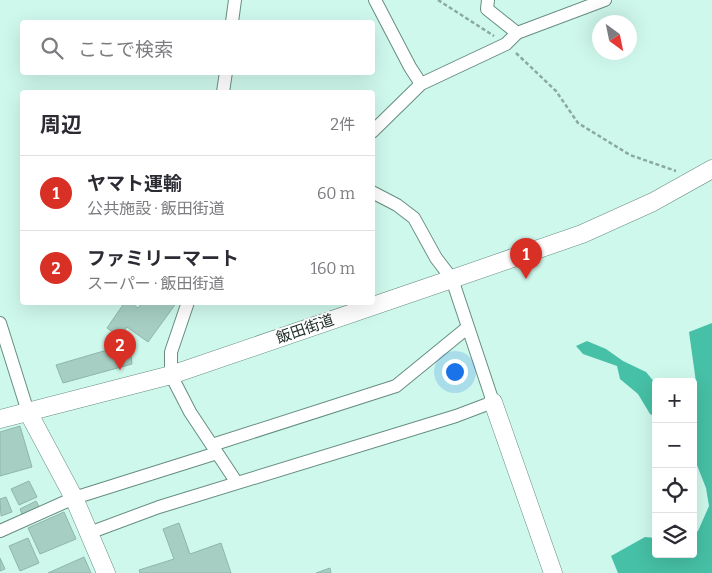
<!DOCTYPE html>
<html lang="ja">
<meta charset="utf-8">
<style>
body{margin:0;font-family:Bitter,"Noto Sans JP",serif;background:#f7f7f7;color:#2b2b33}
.controls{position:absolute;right:15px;bottom:15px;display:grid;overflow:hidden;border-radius:5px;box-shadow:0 5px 20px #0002}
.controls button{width:45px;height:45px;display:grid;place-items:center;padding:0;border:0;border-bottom:1px solid #e1e1e2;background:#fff;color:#2b2b33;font:25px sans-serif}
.compass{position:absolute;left:592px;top:15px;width:45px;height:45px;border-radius:50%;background:#fff;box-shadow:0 5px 20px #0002;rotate:147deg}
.you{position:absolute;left:454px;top:371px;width:18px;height:18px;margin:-12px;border:4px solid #fff;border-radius:50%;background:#1a73e8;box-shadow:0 0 0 8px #1a73e833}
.badge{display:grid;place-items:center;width:32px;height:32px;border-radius:50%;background:#d93025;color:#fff;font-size:16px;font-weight:700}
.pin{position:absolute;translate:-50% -41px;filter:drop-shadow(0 1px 2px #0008)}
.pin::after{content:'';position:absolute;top:26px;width:18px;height:15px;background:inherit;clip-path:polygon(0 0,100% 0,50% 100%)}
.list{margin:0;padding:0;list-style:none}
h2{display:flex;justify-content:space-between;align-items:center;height:65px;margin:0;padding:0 20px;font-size:21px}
h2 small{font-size:16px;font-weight:400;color:#7c7c81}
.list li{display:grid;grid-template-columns:32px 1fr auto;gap:15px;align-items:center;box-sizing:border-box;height:75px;padding:0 20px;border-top:1px solid #e1e1e2}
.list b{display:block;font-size:19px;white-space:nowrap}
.list p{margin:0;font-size:16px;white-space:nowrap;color:#7c7c81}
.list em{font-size:16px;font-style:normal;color:#7c7c81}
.icon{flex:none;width:28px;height:28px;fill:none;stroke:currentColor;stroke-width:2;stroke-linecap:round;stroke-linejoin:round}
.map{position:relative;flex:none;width:712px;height:573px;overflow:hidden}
.search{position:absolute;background:#fff;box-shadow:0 5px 20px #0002;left:20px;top:20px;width:355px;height:55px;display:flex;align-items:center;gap:12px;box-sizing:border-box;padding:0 18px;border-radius:5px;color:#7c7c81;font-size:19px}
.panel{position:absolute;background:#fff;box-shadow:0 5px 20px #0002;left:20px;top:90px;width:355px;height:215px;border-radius:5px}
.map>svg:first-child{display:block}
.forest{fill:#46c0a6}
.building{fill:#a6cec3;stroke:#8fb6ab}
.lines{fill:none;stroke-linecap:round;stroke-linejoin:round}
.street-casing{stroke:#678d83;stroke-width:14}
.secondary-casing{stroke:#678d83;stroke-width:19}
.path{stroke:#8aa9a0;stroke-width:2.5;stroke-dasharray:4 2.5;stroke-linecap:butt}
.street{stroke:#fff;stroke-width:12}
.secondary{stroke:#fff;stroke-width:18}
.labels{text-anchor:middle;stroke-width:4;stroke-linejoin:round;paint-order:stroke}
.street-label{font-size:15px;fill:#20302b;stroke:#fff}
</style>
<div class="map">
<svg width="712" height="573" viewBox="0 0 712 573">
<rect width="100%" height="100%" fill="#cff8ec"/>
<path class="forest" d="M 712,323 L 712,573 L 618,573 L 611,556 L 645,537 L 656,538 L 656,554 L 693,554 L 693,533 L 698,531 L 709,506 L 706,488 L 693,455 L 693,384 L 696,382 L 689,332 Z
M 587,341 L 606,349 L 623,361 L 646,372 L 656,384 L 656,417 L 650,414 L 638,394 L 620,379 L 617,366 L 583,354 L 576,346 Z"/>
<path class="building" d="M 125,302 L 130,302 L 138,308 L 143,302 L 177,302 L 148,342 L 127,327 L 120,337 L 107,328 Z
M 114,348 L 131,354 L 132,364 L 63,383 L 56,365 Z
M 20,426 L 32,467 L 0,476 L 0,432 Z
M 29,481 L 37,497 L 19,505 L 11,489 Z
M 6,497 L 12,512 L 1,516 L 0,499 Z
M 36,501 L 40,508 L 23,517 L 20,509 Z
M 64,512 L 76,539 L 40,554 L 28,528 Z
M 179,523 L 190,554 L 221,543 L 231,573 L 140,573 L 139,570 L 174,559 L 163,529 Z
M 28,538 L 39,563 L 20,571 L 9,546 Z
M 84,557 L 91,573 L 48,573 Z
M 0,558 L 5,569 L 0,571 Z
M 330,568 L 331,573 L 316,573 Z"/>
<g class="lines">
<g class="street-casing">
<path id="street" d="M 375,0 L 410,67 L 421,84
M 488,0 L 487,9 L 517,33
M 232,22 L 235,0
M 223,92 L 226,72
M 372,132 L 421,84 L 506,44 L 517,33 L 605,0
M 188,302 L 171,352 L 171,375 L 190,412 L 237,483
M 0,323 L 28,412
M 212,445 L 396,386 L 467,328
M 0,531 L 74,498 L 217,453
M 89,533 L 159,507 L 456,416 L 493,402 L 452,279 L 436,258 L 414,218 L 397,205 L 372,192"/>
</g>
<g class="secondary-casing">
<path id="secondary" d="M 493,402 L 553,573
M 28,412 L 74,498 L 106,573
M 0,419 L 171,375 L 452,279 L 582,234 L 653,202 L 712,169"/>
</g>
<path class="path" d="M 438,0 L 494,36
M 516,53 L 556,91 L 578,123 L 630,155 L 676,171"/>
<use href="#street" class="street"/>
<use href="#secondary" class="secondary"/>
</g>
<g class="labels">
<g class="street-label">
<text transform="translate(305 329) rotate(-19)" y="5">飯田街道</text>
</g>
</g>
</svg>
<div class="controls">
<button>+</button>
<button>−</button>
<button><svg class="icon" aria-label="locate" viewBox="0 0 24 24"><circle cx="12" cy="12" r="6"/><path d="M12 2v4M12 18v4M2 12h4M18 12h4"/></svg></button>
<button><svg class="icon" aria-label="layers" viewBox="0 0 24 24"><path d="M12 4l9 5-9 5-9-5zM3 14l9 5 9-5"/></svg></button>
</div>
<svg class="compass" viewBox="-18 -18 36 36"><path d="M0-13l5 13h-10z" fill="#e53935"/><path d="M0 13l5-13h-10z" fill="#7c7c81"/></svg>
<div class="you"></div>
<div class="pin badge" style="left:526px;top:279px">1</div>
<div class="pin badge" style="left:120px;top:370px">2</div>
<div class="search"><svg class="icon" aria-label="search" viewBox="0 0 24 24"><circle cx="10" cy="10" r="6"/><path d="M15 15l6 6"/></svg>ここで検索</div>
<section class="panel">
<h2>周辺<small>2件</small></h2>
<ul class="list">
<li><span class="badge">1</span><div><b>ヤマト運輸</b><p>公共施設 · 飯田街道</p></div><em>60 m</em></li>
<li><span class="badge">2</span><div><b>ファミリーマート</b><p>スーパー · 飯田街道</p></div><em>160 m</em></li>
</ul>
</section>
</div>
